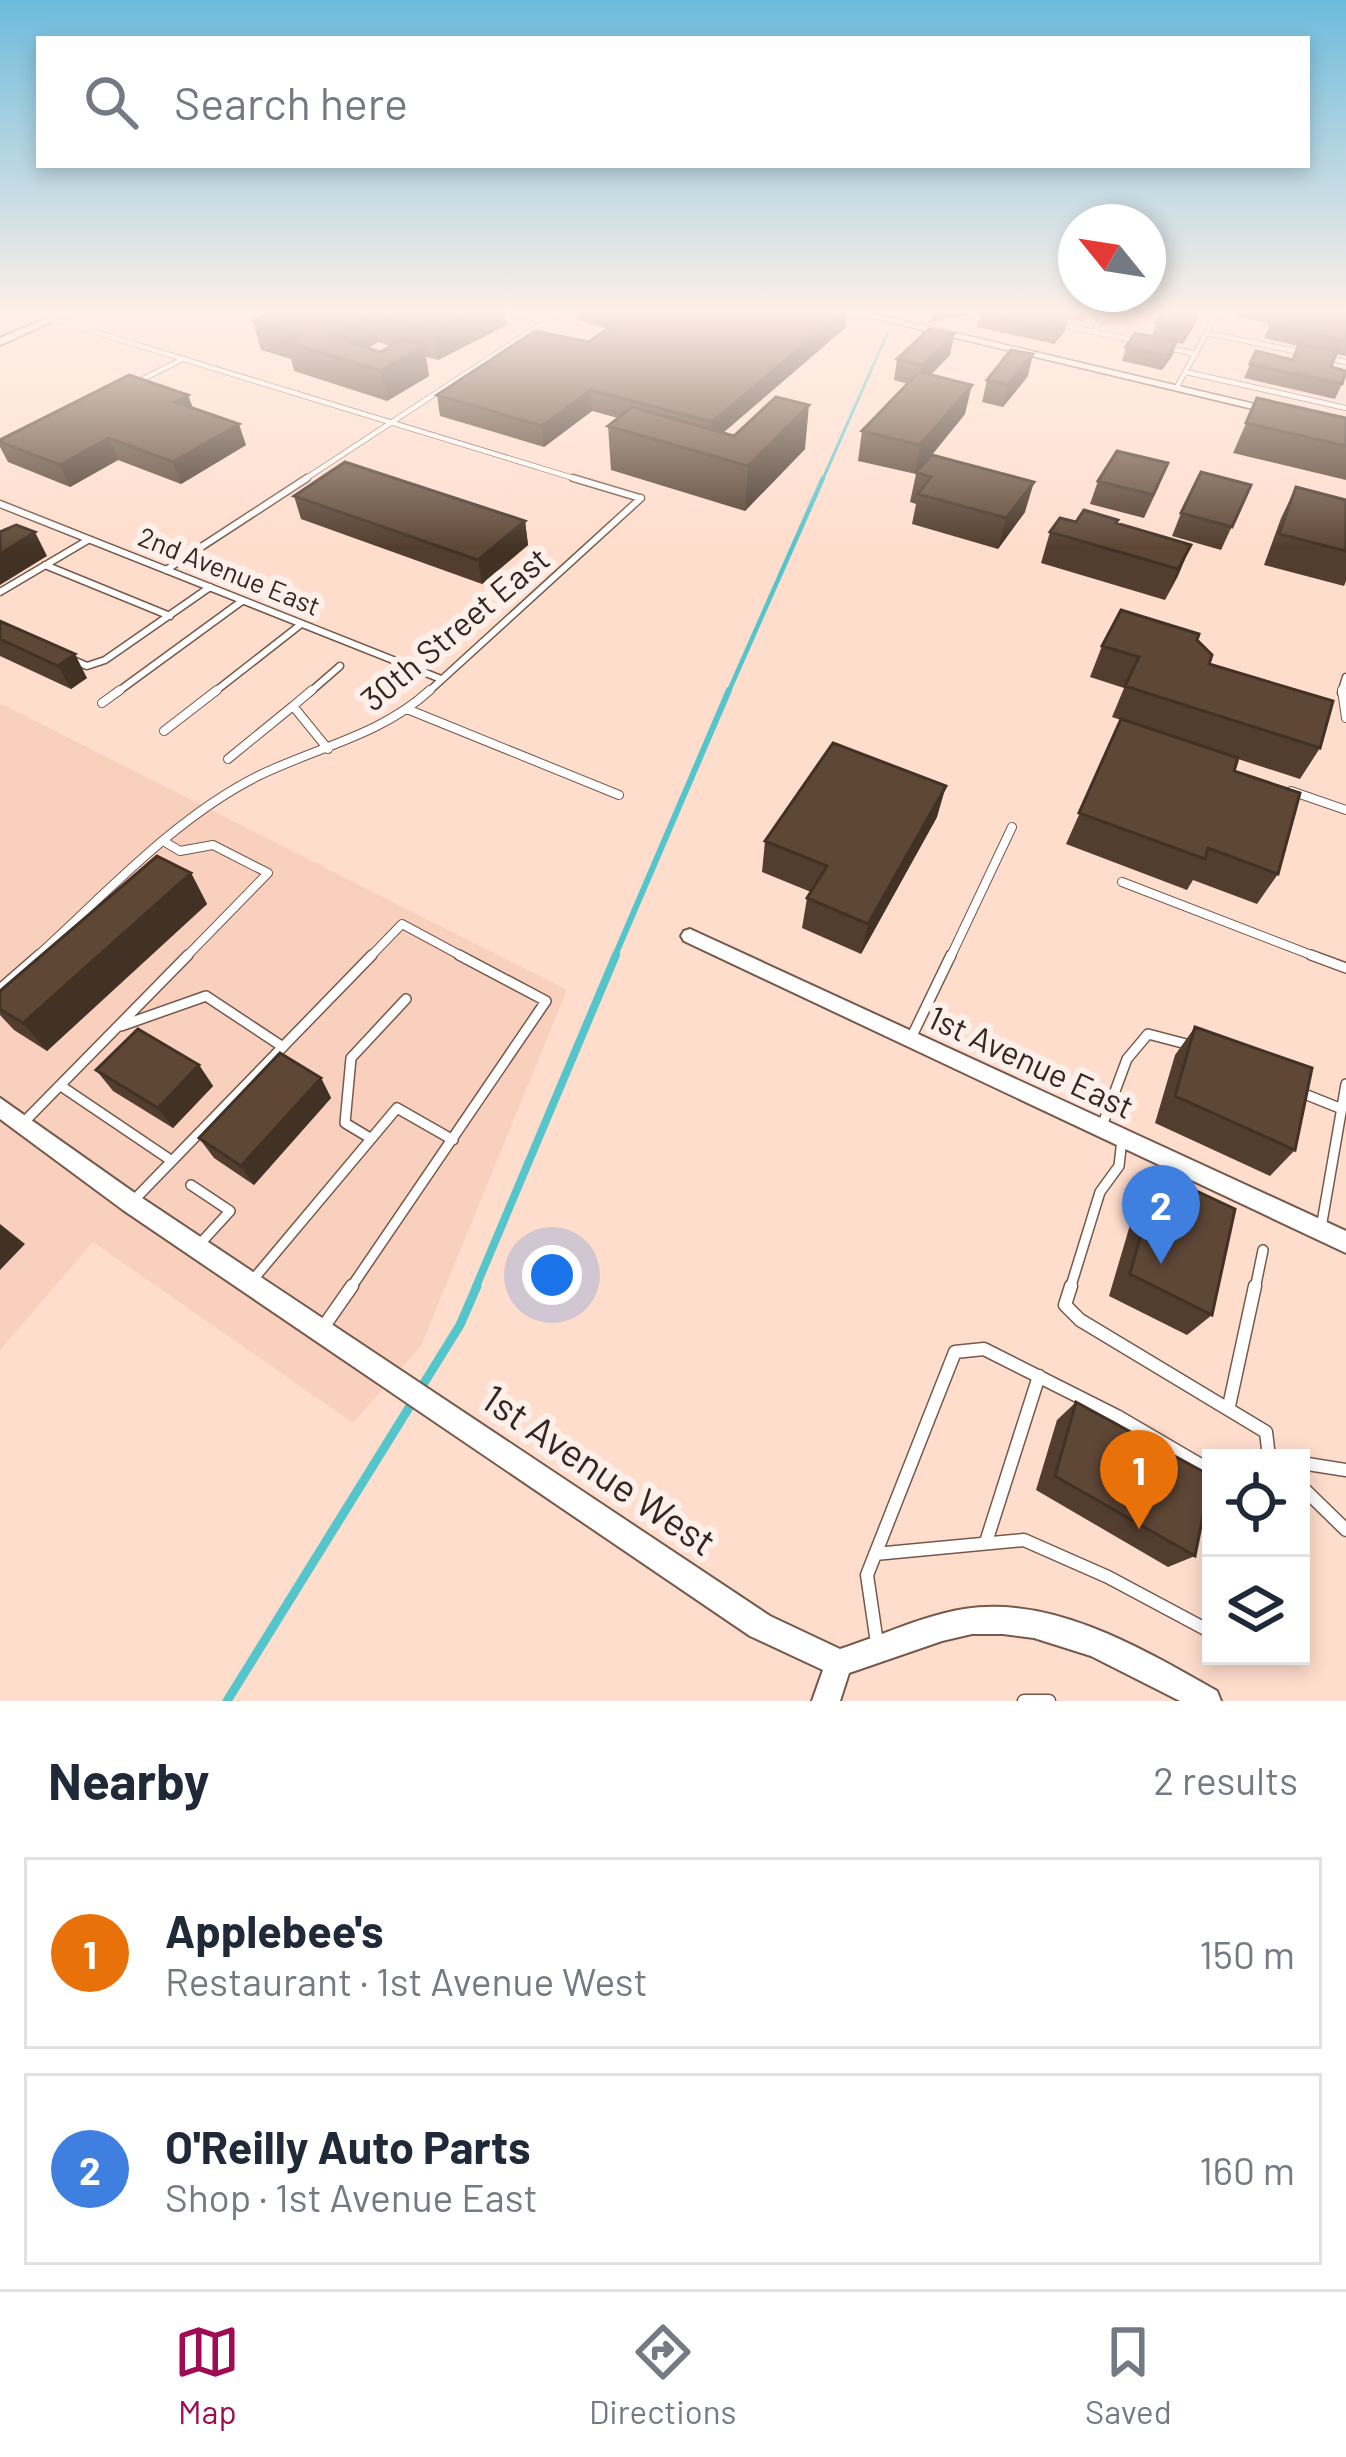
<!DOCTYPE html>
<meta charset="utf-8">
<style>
body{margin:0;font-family:Barlow,sans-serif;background:#f6f6f7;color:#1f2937}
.controls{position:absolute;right:36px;bottom:36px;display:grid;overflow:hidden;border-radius:0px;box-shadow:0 6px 18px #0003}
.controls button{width:108px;height:108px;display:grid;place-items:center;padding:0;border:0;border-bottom:3px solid #e0e1e3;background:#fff;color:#1f2937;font:60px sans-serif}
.compass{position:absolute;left:1058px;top:204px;width:108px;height:108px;border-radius:50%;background:#fff;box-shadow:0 6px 18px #0003;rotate:300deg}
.you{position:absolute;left:552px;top:1275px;width:42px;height:42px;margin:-30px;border:9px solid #fff;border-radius:50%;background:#1a73e8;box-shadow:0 0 0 18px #1a73e833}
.badge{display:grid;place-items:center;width:78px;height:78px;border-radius:50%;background:#a00c53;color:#fff;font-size:39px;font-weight:700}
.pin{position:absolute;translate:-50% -99px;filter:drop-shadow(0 3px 6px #0008)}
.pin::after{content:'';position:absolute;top:63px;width:42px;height:36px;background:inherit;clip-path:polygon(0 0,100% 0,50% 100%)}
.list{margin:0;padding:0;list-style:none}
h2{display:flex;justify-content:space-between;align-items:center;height:156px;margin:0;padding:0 48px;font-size:51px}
h2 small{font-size:39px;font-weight:400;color:#747a83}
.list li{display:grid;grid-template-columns:78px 1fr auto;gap:36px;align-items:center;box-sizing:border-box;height:192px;margin:0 24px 24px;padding:0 24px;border:3px solid #e0e1e3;border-radius:0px}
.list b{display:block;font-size:45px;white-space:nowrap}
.list p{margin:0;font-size:39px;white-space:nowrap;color:#747a83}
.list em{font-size:39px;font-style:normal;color:#747a83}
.icon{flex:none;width:66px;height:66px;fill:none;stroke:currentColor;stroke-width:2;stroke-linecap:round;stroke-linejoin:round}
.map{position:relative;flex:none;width:1346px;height:1701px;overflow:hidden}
.search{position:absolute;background:#fff;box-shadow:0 6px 18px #0003;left:36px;right:36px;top:36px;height:132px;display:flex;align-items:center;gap:30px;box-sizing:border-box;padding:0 42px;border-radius:0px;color:#747a83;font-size:45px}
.sheet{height:588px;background:#fff}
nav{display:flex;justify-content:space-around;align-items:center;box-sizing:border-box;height:168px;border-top:3px solid #e0e1e3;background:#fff;font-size:33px;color:#747a83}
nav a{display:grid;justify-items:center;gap:6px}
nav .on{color:#a00c53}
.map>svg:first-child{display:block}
.built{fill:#f8d0bd}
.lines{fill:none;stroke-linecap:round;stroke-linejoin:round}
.stream-far4{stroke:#54c5ca;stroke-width:3}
.stream-far3{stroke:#54c5ca;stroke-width:4.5}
.stream-far2{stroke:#54c5ca;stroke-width:6}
.stream-far1{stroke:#54c5ca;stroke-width:8}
.stream{stroke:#54c5ca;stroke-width:9}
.service-far4-casing{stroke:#75594b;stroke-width:6}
.service-far3-casing{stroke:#75594b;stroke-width:9}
.service-far2-casing{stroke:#75594b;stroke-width:10}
.service-far1-casing{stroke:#75594b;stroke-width:12}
.service-casing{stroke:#75594b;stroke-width:15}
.minor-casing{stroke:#75594b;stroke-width:4}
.tertiary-casing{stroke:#75594b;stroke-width:3}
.service-far4{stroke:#fff;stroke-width:4.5}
.service-far3{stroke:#fff;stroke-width:6}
.service-far2{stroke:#fff;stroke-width:8}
.service-far1{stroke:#fff;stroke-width:9}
.service{stroke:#fff;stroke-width:12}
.minor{fill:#fff;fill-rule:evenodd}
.tertiary{fill:#fff;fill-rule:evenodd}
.wall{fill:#523d2e;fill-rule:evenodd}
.shaded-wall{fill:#423226}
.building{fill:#5f4736;stroke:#423226;stroke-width:3}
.labels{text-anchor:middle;stroke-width:12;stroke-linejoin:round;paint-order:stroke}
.far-street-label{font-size:27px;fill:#342721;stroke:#fdefe9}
.street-label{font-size:33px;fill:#342721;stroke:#fdefe9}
.near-street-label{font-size:39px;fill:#342721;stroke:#fdefe9}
</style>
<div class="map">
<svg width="1346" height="1701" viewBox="0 0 1346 1701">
<rect width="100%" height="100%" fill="#ffddcd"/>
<path class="built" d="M 0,703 L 567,990 L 421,1346 L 353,1423 L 93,1242 L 0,1350 Z"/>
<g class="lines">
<path class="stream-far4" d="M 900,319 L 908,310
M 822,481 L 887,334"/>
<path class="stream-far3" d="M 728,693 L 823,478"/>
<path class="stream-far2" d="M 614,958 L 729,690"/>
<path class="stream-far1" d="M 475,1289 L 616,955"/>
<path class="stream" d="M 424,1383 L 460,1325 L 477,1286
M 227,1701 L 410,1406"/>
<g class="service-far4-casing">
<path id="service-far4" d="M 498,310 L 546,321
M 52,319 L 583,481
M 1062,325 L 1141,342
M 1093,332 L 1109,310
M 1207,333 L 1305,353
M 1167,348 L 1196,354
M 1326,358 L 1346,362
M 1186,372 L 1346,408
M 135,383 L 181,360
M 1177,387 L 1219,310
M 302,481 L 563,310"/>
</g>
<g class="service-far3-casing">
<path id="service-far3" d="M 573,478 L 640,498
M 0,504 L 441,679
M 45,565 L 170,616
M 166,570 L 307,478
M 0,592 L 88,540
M 73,660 L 87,666 L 105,660 L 210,587
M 116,693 L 242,601
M 213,693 L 300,625
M 309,693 L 340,666
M 427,693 L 641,498
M 1341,693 L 1346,677"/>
</g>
<g class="service-far2-casing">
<path id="service-far2" d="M 1342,690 L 1346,718
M 102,703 L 120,690
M 293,706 L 312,690
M 407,709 L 619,795
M 164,731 L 217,690
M 228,759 L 293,706 L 328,749
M 1291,791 L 1346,810
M 165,842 L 180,851 L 213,845 L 268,873 L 185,958
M 1122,882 L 1319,958
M 35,958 C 104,896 174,818 258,776 C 317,747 380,736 430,690
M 369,958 L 402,924 L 465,958
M 950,958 L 1012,827"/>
</g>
<g class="service-far1-casing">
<path id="service-far1" d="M 1311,955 L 1346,968
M 0,989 L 39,955
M 121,1026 L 206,996 L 283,1047
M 912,1036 L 951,955
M 61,1086 L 172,1161
M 1297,1091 L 1342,1109
M 24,1122 L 188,955
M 1102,1126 L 1127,1059 L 1148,1034 L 1190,1045
M 370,1138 L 345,1123 L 351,1058 L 406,999
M 191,1185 L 230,1211 L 198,1246
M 134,1200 L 372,955
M 1321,1228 L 1346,1084
M 251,1282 L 397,1108 L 453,1140
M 350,1289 L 546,1001 L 459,955
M 1070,1289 L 1100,1192 L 1119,1166 L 1122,1139
M 1255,1289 L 1263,1250"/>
</g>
<g class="service-casing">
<path id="service" d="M 1071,1286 L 1065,1305 L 1080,1320 L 1266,1432 L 1269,1457 L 1276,1458
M 322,1329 L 352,1286
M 1229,1406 L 1255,1286
M 1301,1463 L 1346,1470
M 1301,1486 L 1346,1530
M 986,1542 L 1039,1376
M 875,1554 L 1024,1540 L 1108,1577 L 1211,1632
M 877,1643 L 867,1575 L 955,1352 L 984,1349 L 1117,1416 L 1211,1471
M 1024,1701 L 1049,1701"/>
</g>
<g class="minor-casing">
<path id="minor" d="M 66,310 L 78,310 L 0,345 L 0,338 Z
M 690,929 L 1346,1231 L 1346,1253 L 684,941 L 681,936 L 684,931 Z
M 0,1098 L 139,1196 L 770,1616 L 840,1649 C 881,1636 921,1616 964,1609 C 1053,1595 1143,1649 1217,1691 L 1221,1701 L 1180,1701 L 1091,1656 L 1034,1638 L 1003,1634 L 972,1634 L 942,1641 L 849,1673 L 840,1701 L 812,1701 L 823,1670 L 750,1636 L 123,1210 L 0,1119 Z"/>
</g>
<g class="tertiary-casing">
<path id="tertiary" d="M 839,310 L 858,310 L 1289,412 L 1282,416 Z"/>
</g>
<use href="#service-far4" class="service-far4"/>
<use href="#service-far3" class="service-far3"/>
<use href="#service-far2" class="service-far2"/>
<use href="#service-far1" class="service-far1"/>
<use href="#service" class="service"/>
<use href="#minor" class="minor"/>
<use href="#tertiary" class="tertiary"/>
</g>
<path class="wall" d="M 274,310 L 505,310 L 507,325 L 438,360 L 426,357 L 429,376 L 387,401 L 294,371 L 291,359 L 261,350 L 253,321 ZM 378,342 L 390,346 L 380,352 L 368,348 Z
M 576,310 L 847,310 L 845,328 L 723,433 L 805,449 L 745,511 L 611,470 L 608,426 L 618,418 L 592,411 L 544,447 L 440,416 L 437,395 L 589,342 L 608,329 L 577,320 Z
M 933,310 L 1093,310 L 1084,322 L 1068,319 L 1065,331 L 1054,344 L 977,327 L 981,313 L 931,322 Z
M 1236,310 L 1346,310 L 1346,356 L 1336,354 L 1331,367 L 1342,384 L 1335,399 L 1244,378 L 1256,351 L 1292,360 L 1298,346 L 1264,338 L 1270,324 L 1233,316 Z
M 1196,322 L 1183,344 L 1177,343 L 1172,356 L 1162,370 L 1122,361 L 1126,347 L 1152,337 L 1156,323 Z
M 954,334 L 950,355 L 931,375 L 965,414 L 932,455 L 1025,512 L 998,549 L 912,524 L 916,504 L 910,502 L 916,474 L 858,461 L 862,431 L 908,384 L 894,380 L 897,359 Z
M 1028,376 L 1003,407 L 982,402 L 987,380 Z
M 188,395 L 193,408 L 246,445 L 181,484 L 118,460 L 70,487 L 8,462 L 0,447 L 0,440 Z
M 1257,398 L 1346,418 L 1346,480 L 1233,453 Z
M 1098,481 L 1159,486 L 1144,518 L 1090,504 Z
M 1251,485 L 1221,550 L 1172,536 L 1181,513 Z
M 1296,487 L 1346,500 L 1346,581 L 1344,586 L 1264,565 L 1281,518 Z
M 294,496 L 525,521 L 528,545 L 482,584 L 301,519 Z
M 1076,522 L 1117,523 L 1191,545 L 1165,600 L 1041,563 L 1050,532 Z
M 0,621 L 87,678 L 71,689 L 0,656 Z
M 1197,640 L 1209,664 L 1320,748 L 1300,779 L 1238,759 L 1234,771 L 1278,874 L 1257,904 L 1193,880 L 1187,890 L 1066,844 L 1121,720 L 1112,717 L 1124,688 L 1090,677 L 1102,646 Z
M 937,817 L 861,954 L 802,928 L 807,898 L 811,892 L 762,872 L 765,841 Z
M 191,873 L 207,904 L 47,1051 L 14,1030 L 0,1015 L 0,991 Z
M 1195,1027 L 1295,1150 L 1270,1176 L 1155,1123 L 1175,1055 Z
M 199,1065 L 213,1086 L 173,1128 L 113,1091 L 96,1070 Z
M 321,1078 L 331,1098 L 254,1185 L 214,1158 L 199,1138 Z
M 1158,1173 L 1212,1315 L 1187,1335 L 1109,1296 L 1138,1198 Z
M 1076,1402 L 1195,1556 L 1168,1567 L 1036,1490 L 1057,1420 Z"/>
<path class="shaded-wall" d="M 477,310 L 505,310 L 507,325 L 438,360 L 433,331 Z
M 845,310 L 847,310 L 845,328 L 711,443 L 712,422 Z
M 933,310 L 992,310 L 931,322 Z
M 1200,310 L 1196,322 L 1183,344 L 1187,330 Z
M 372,314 L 378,342 L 346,360 L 330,336 Z
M 1069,317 L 1065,331 L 1054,344 L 1058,330 Z
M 954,334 L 950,355 L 919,386 L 923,365 Z
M 1177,341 L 1172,356 L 1162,370 L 1167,356 Z
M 424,346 L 429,376 L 387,401 L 381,371 Z
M 1033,354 L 1028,376 L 1003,407 L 1008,385 Z
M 972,385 L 965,414 L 915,475 L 920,445 Z
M 591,390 L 592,411 L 544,447 L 542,426 Z
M 188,395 L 195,416 L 175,402 Z
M 809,405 L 805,449 L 745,511 L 748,466 Z
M 239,424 L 246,445 L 181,484 L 173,462 Z
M 109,438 L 118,460 L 70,487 L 60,465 Z
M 1034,482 L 1025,512 L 998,549 L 1006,518 Z
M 525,521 L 528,545 L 482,584 L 478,560 Z
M 35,532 L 47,556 L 0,585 L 0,554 Z
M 1191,545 L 1178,576 L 1165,600 L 1178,569 Z
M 75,654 L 87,678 L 71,689 L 58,666 Z
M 946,786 L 937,817 L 861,954 L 868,924 Z
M 191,873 L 207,904 L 47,1051 L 23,1023 Z
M 199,1065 L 213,1086 L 173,1128 L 158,1108 Z
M 321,1078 L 331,1098 L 254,1185 L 241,1166 Z
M 0,1224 L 25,1244 L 0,1270 Z"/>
<path class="building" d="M 274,310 L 477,310 L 433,331 L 372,314 L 330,336 L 380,352 L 402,340 L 424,346 L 381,371 L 286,342 L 300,335 L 253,321 Z
M 610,310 L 845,310 L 712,422 L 591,390 L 542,426 L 437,395 L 535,331 L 589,342 L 628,314 Z
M 983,310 L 1034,310 L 1069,317 L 1058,330 L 980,314 Z
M 1165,310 L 1200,310 L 1187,330 L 1156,323 Z
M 1271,310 L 1334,310 L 1346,312 L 1346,341 L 1270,324 L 1276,311 Z
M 929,329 L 954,334 L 923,365 L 897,359 Z
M 1135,333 L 1177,341 L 1167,356 L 1126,347 Z
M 1299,344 L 1337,351 L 1331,367 L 1346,371 L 1342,384 L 1250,364 L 1256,351 L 1293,360 Z
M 1011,350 L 1033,354 L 1008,385 L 987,380 Z
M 919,372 L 972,385 L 920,445 L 862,431 Z
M 129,375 L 188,395 L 175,402 L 239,424 L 173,462 L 109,438 L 60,465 L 0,442 L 0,440 Z
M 776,397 L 809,405 L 748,466 L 608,426 L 632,407 L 734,436 Z
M 1257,398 L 1346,418 L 1346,446 L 1246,423 Z
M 1117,451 L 1168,463 L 1153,495 L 1098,481 Z
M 932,455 L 1034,482 L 1006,518 L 918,494 L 931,477 L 916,472 Z
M 345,462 L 525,521 L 478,560 L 294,496 Z
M 1201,472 L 1251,485 L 1232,527 L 1181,513 Z
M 1296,487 L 1346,500 L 1346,551 L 1279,534 Z
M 1084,510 L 1118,520 L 1116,523 L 1191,545 L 1178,569 L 1050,532 L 1060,518 L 1076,522 Z
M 16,525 L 35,532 L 0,554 L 0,532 Z
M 1121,610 L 1199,634 L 1197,640 L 1212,655 L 1209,664 L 1333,701 L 1320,748 L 1125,686 L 1139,657 L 1102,646 Z
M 0,621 L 75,654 L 58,666 L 0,639 Z
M 1121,719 L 1238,758 L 1234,771 L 1300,793 L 1278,874 L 1208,848 L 1205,859 L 1079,813 Z
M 833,743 L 946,786 L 868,924 L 807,898 L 827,866 L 765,841 Z
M 157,856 L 191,873 L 23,1023 L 0,1009 L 0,991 Z
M 1195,1027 L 1312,1068 L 1295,1150 L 1175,1096 Z
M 138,1029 L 199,1065 L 158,1108 L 96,1070 Z
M 280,1053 L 321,1078 L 241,1166 L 199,1138 Z
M 1158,1173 L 1235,1209 L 1212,1315 L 1130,1274 Z
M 1076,1402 L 1211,1476 L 1195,1556 L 1055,1476 Z"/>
<linearGradient id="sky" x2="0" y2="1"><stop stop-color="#6dbbdc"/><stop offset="0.57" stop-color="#fff0e8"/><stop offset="1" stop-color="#fff0e8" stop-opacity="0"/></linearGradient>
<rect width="1346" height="548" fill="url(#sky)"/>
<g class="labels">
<g class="far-street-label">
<text transform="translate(229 572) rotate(22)" y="9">2nd Avenue East</text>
</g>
<g class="street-label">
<text transform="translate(455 629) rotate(-40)" y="12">30th Street East</text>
<text transform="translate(1031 1062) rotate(25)" y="12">1st Avenue East</text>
</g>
<g class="near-street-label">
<text transform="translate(599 1470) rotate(34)" y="14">1st Avenue West</text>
</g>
</g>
</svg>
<div class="controls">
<button><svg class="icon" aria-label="locate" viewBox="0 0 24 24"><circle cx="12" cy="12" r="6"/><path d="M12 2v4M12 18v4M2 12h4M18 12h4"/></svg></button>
<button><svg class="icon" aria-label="layers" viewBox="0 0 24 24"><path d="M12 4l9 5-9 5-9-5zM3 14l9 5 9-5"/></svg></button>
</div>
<svg class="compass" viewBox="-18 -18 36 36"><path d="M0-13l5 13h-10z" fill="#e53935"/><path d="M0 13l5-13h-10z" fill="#747a83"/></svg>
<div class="you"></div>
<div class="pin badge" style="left:1139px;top:1529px;background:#e8710a">1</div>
<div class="pin badge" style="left:1161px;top:1264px;background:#3f7fe0">2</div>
<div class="search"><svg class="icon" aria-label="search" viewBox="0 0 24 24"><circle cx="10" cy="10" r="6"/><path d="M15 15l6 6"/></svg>Search here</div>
</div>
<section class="sheet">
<h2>Nearby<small>2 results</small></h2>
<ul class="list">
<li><span class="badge" style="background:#e8710a">1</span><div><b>Applebee's</b><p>Restaurant · 1st Avenue West</p></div><em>150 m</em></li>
<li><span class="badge" style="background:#3f7fe0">2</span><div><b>O'Reilly Auto Parts</b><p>Shop · 1st Avenue East</p></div><em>160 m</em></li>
</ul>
</section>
<nav>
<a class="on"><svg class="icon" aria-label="map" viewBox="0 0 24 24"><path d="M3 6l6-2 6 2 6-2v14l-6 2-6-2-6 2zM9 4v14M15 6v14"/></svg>Map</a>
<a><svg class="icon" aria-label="directions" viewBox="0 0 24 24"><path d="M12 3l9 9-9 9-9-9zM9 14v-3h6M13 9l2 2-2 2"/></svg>Directions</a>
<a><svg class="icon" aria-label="saved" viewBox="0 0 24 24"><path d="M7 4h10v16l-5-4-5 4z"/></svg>Saved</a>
</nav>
